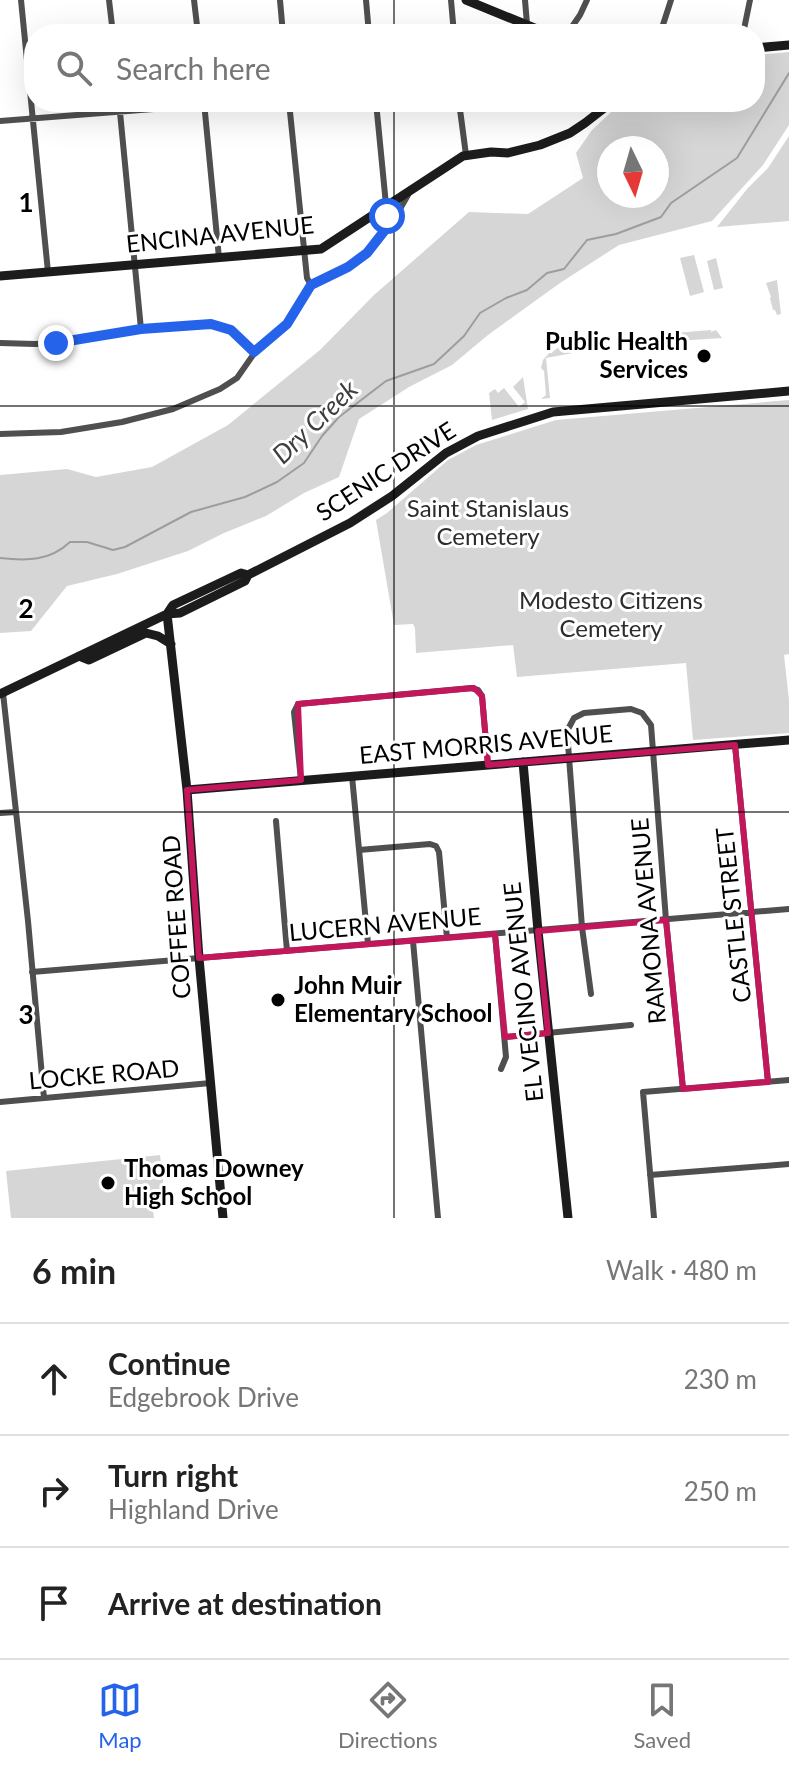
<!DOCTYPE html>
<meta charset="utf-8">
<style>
body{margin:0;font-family:Lato,sans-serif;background:#f6f6f6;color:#222}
.compass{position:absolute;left:597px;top:136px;width:72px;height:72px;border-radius:50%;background:#fff;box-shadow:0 8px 32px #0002;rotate:175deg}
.stop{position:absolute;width:24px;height:24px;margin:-18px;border:6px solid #2563eb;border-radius:50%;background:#fff}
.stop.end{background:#2563eb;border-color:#fff;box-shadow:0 2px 8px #0008}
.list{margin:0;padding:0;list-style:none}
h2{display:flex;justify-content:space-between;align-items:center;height:104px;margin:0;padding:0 32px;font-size:34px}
h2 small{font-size:26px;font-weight:400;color:#767676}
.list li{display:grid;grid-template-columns:52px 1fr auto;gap:24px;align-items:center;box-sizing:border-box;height:112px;padding:0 32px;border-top:2px solid #e0e0e0}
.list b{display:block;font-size:30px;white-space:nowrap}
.list p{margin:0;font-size:26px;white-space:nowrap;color:#767676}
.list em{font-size:26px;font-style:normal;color:#767676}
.icon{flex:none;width:44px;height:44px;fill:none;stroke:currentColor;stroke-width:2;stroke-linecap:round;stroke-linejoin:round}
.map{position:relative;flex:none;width:789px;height:1218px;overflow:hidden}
.search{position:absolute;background:#fff;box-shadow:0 8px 32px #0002;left:24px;right:24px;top:24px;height:88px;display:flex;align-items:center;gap:20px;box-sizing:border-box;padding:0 28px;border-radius:32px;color:#767676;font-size:30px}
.sheet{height:440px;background:#fff}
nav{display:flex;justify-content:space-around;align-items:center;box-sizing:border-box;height:112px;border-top:2px solid #e0e0e0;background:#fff;font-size:22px;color:#767676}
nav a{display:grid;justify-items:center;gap:4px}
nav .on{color:#2563eb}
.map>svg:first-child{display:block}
.green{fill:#d6d6d6;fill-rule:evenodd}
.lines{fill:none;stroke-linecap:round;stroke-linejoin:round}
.stream{stroke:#9d9d9d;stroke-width:2}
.street{stroke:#4f4f4f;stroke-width:6}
.secondary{stroke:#1c1c1c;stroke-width:9}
.route{stroke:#2563eb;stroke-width:10}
.marked{fill:none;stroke:#c2185b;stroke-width:6;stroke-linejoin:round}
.grid{fill:none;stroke:#000;stroke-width:2;stroke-opacity:0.55}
.poi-dot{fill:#000;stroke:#fff;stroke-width:3}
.labels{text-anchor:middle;stroke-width:6;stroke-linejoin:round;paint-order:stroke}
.street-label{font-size:24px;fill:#000;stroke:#fff}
.poi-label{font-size:24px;font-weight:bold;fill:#000;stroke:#fff;text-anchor:start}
.park-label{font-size:24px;fill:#2d2d2d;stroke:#fff}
.water-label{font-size:26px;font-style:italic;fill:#3e3e3e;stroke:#fff}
.grid-label{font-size:26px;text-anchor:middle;font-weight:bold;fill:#000;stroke:#fff;stroke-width:6;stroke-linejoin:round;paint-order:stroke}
</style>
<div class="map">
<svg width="789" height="1218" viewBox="0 0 789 1218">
<rect width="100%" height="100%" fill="#fff"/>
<path class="green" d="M 789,52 L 789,125 L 763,165 L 712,221 L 619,245 L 560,283 L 488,335 L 452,365 L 409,387 L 359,419 L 339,477 L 304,493 L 266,516 L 224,533 L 188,551 L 117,574 L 67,586 L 31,631 L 0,633 L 0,475 L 67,469 L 96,477 L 152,467 L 228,425 L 320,350 L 374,295 L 469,212 L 528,214 L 583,178 L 576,153 L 592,130 L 622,102 L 755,102 L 755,55 ZM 609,148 L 657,148 L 657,196 L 609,196 Z
M 789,136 L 789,221 L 717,227 L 747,189 L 768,168 Z
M 694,255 L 704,292 L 690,296 L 680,258 Z
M 716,258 L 723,288 L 714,290 L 707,261 Z
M 777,280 L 781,314 L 777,315 L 775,310 L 773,310 L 770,298 L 771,297 L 766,283 Z
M 711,330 L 711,332 L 716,330 L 722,338 L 676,341 L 675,333 Z
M 559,347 L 573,348 L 573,353 L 546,358 L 550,398 L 541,399 L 546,395 L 544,371 L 541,368 L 543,360 L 550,352 L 551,353 Z
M 523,377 L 528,409 L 492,420 L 489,393 L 495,389 L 498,393 L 504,388 L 519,407 L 525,402 L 513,387 Z
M 789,400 L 789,654 L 784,655 L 789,700 L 789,733 L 693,740 L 686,663 L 517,677 L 513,645 L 416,653 L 415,628 L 413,624 L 394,625 L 376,520 L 387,513 L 448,460 L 476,445 L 556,420 Z
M 160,1155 L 165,1199 L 152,1201 L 154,1218 L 11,1218 L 6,1171 Z"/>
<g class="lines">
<path class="stream" d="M 0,558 C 27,561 50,561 70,542 L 87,542 L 113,550 L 125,547 L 191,512 L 245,497 L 277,482 L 304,463 L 322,436 L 339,417 L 386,381 L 434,364 L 464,336 L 480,313 L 506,298 L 527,290 L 547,273 L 564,269 L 587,240 L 616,234 L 661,217 L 671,203 L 737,158 L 789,73"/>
<path class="street" d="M 21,0 L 48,272
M 109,0 L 113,34
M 194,0 L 198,34
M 280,0 L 283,34
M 366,0 L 369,34
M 451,0 L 454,34
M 525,0 L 527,24
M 567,34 L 580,15 L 587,0
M 660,34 L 671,0
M 743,34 L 750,0
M 119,102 L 141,329
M 204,102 L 219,258
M 289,102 L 307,278 L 311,285
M 376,102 L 387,215 L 385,230
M 459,102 L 466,155
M 0,121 L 243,102
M 0,343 L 35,344 L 56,343 L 132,331 L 211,324 C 230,326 241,339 254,352
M 0,434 L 61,432 L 122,422 L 173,409 L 220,389 L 237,378 L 258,348 L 285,326 L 311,285 L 343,270 L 359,260 L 372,248 L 385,230 L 389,228 L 408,195
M 3,693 L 28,921 L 44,1098
M 735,745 L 768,1082
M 352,776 L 368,944
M 301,780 L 294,712 L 298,704 L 471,688 L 478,690 L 482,696 L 488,765
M 0,813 L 16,812
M 276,821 L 287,951
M 359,850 L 430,844 L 436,846 L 439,852 L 447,938
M 495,934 L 506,1057 L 501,1069
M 413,941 L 438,1218
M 32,972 L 789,909
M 591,994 L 582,927 L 567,731 L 574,718 L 584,713 L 631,709 L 642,713 L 651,725 L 666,920 L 683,1089
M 505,1037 L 631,1025
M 0,1102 L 211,1083
M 650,1175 L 789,1164
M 654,1218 L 643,1092 L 789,1080"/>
<path class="secondary" d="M 466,0 L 549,34
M 755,48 L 789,45
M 0,276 L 321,249 L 463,156 L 491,152 L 508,153 L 540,145 L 570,133 L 585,123 L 612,102
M 167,614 L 187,790 L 199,958 L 223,1218
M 167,614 L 173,605 L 241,573 L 248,575
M 79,656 L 89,660 L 146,633 L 158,636 L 171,644
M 0,694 L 167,614 L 180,613 L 245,581 L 248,575 L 350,523 L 392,496 L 446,453 L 478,436 L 553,412 L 789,391
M 523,762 L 538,931 L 568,1218
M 187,790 L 789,740"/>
</g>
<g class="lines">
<path class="route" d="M 56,343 L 141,329 L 211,324 L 231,330 L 254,352 L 287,324 L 311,285 L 348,267 L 367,253 L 385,230 L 387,216"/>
</g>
<path class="marked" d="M 474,688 L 482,696 L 488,765 L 735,745 L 768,1082 L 683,1089 L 666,920 L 538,931 L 548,1033 L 505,1037 L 495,934 L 199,958 L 187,790 L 301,780 L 298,704 Z"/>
<path class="grid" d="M 394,0 L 394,34M 394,102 L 394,1218M 0,406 L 789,406M 0,812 L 789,812"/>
<g class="poi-dot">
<circle cx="704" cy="356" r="8"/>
<circle cx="278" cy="1000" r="8"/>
<circle cx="108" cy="1183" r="8"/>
</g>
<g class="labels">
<g class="street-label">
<text transform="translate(220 235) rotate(-6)" y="8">ENCINA AVENUE</text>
<text transform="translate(386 472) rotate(-33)" y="8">SCENIC DRIVE</text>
<text transform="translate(486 745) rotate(-5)" y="8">EAST MORRIS AVENUE</text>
<text transform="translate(734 915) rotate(-96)" y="8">CASTLE STREET</text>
<text transform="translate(177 917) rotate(-94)" y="8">COFFEE ROAD</text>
<text transform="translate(649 921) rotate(-95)" y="8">RAMONA AVENUE</text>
<text transform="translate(385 925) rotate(-5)" y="8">LUCERN AVENUE</text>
<text transform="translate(524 992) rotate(-96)" y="8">EL VECINO AVENUE</text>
<text transform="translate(104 1075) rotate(-5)" y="8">LOCKE ROAD</text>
</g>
<g class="poi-label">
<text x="688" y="350" text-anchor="end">Public Health<tspan x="688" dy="28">Services</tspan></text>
<text x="294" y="994">John Muir<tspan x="294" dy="28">Elementary School</tspan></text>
<text x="124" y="1177">Thomas Downey<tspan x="124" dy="28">High School</tspan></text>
</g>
<g class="park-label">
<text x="488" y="517">Saint Stanislaus<tspan x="488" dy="28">Cemetery</tspan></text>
<text x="611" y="609">Modesto Citizens<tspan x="611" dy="28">Cemetery</tspan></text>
</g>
<g class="water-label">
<text transform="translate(315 422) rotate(-44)" y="9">Dry Creek</text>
</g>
</g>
<g class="grid-label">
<text x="26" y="212">1</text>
<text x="26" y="618">2</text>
<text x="26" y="1024">3</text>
</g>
</svg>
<svg class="compass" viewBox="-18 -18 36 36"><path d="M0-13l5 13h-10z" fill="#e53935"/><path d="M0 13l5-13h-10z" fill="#767676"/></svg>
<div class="stop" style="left:387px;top:216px"></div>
<div class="stop end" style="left:56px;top:343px"></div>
<div class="search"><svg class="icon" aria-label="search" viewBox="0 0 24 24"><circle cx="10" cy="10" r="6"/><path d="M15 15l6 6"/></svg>Search here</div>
</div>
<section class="sheet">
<h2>6 min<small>Walk · 480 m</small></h2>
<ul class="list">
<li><svg class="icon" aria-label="ahead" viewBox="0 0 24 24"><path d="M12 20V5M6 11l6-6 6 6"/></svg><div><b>Continue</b><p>Edgebrook Drive</p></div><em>230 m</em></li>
<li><svg class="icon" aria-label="right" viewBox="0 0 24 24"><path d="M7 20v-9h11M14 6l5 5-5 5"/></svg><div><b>Turn right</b><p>Highland Drive</p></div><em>250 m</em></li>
<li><svg class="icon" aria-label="arrive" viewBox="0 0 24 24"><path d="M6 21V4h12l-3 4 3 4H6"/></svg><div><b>Arrive at destination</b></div></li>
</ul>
</section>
<nav>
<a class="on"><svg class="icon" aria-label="map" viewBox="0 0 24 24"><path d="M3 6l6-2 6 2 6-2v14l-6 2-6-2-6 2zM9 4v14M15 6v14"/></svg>Map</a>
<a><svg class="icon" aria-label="directions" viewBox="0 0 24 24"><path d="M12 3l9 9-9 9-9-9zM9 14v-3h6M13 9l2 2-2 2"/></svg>Directions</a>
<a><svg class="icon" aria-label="saved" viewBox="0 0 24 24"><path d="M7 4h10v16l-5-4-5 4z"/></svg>Saved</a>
</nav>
